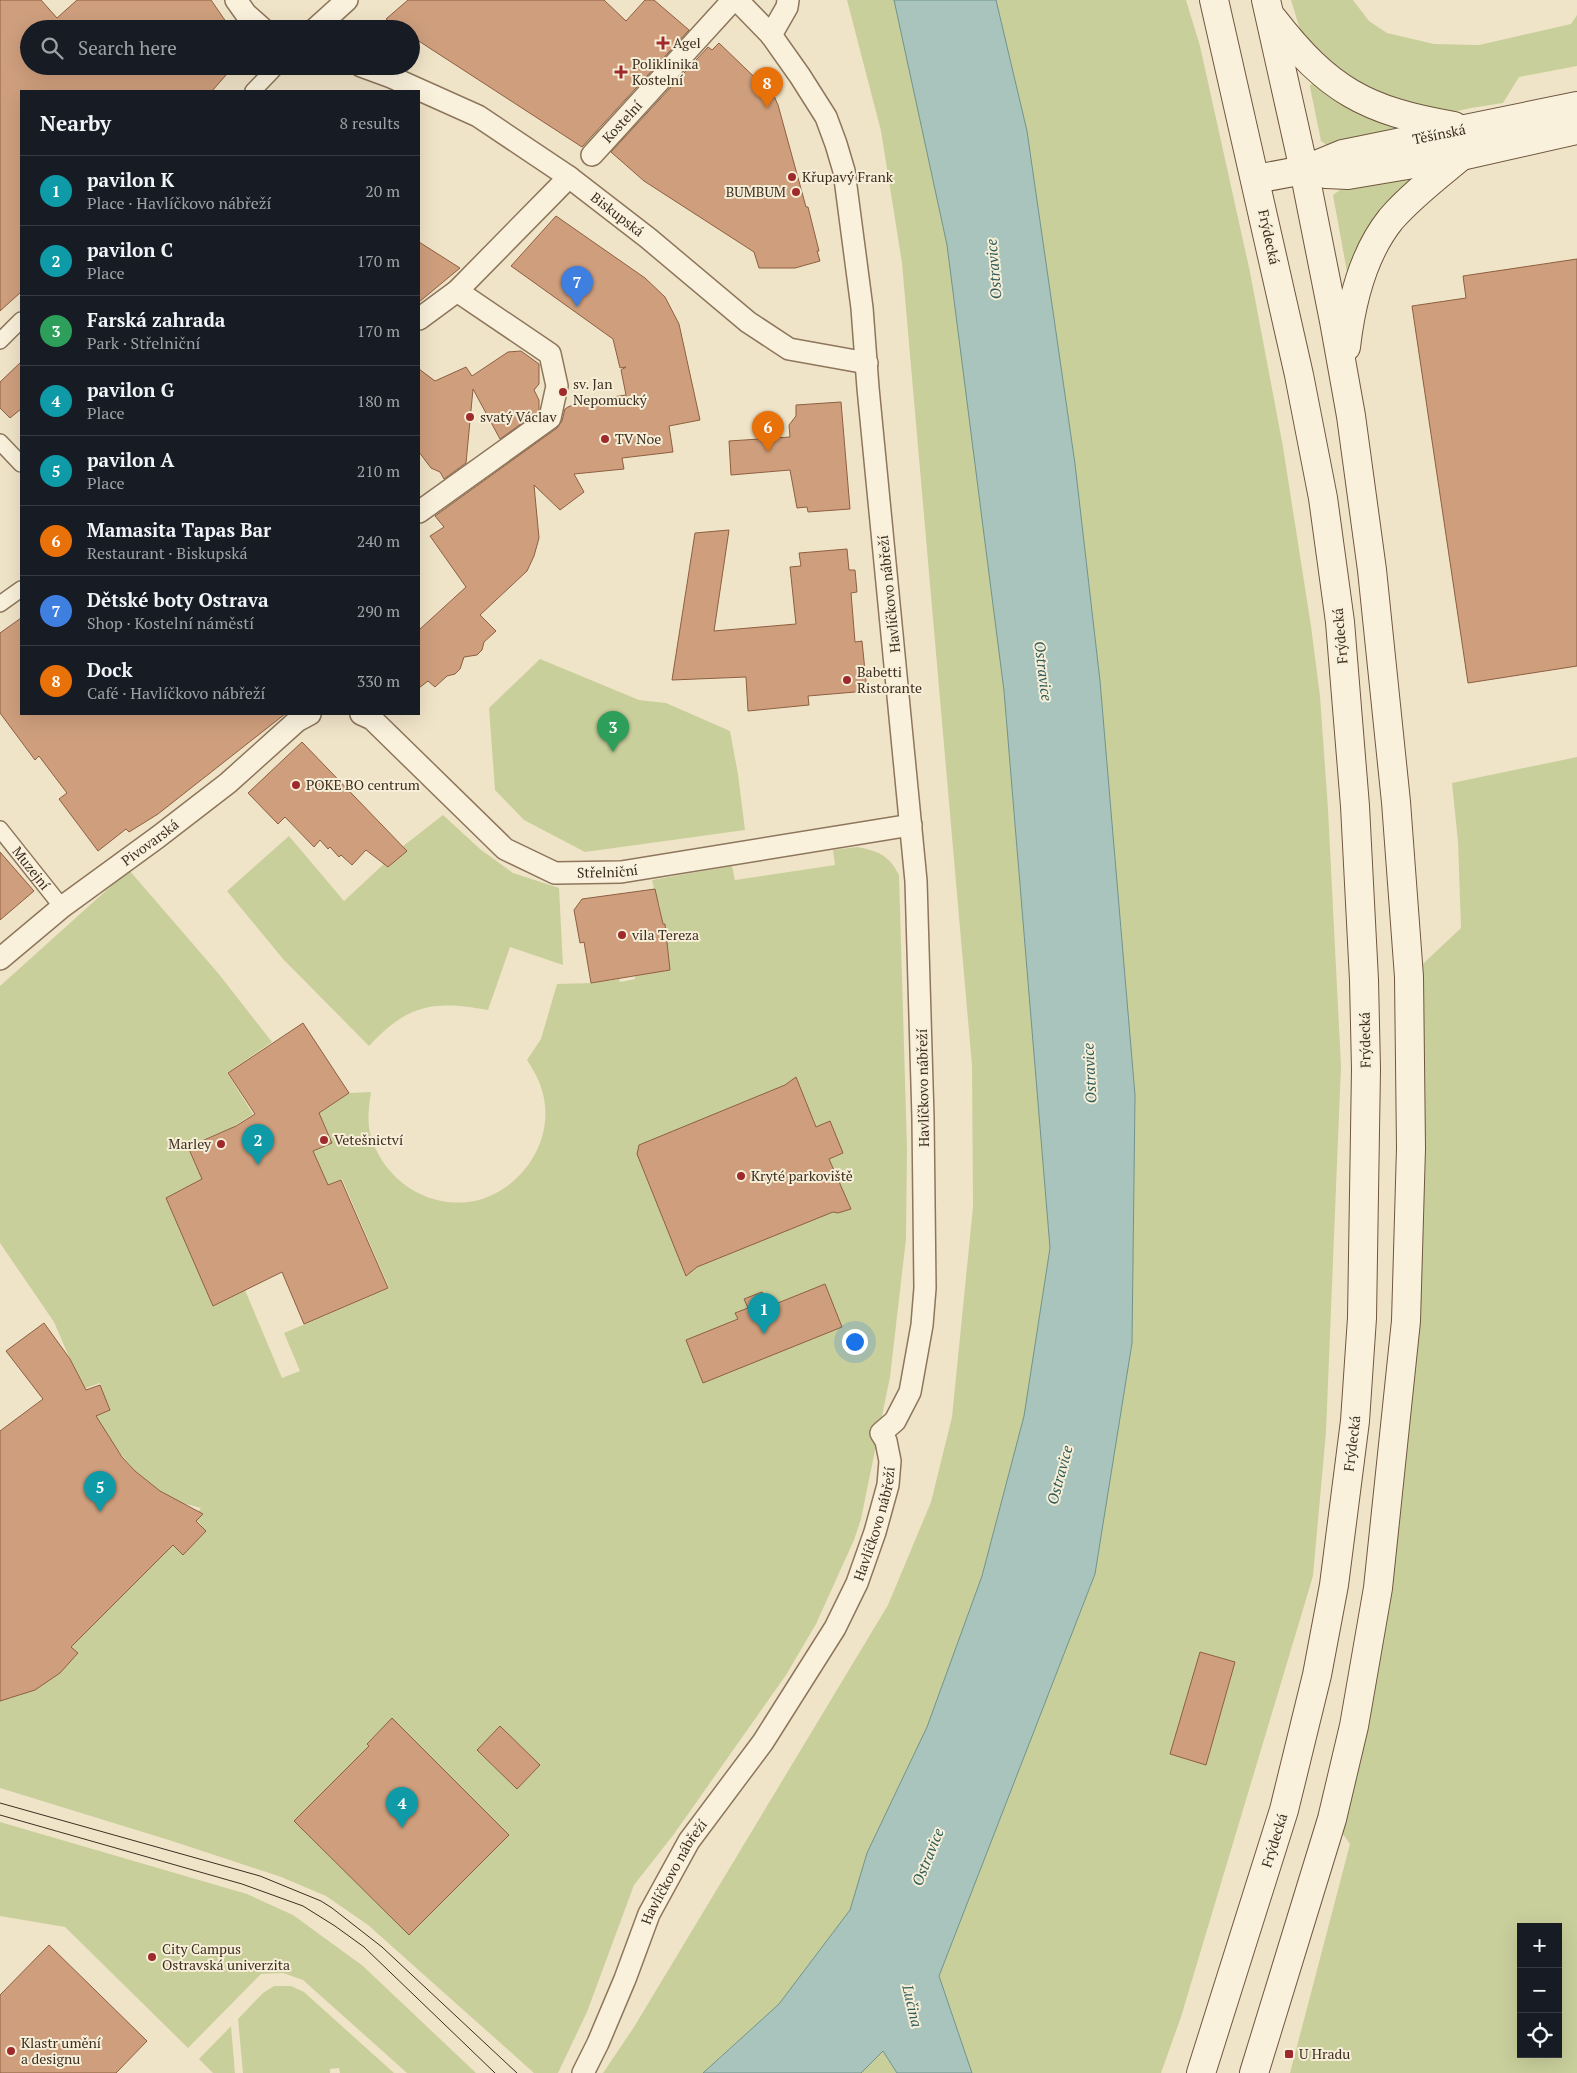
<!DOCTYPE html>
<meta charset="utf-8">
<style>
body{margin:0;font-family:"PT Serif",serif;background:#242831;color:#f1f3f6}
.controls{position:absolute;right:15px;bottom:15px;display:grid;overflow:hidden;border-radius:0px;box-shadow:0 5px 20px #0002}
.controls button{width:45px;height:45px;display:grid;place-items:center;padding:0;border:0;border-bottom:1px solid #363941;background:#171b24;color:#f1f3f6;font:25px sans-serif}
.you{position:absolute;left:854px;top:1341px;width:18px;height:18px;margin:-12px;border:4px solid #fff;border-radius:50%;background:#1a73e8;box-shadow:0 0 0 8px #1a73e833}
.badge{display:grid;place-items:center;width:32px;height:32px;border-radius:50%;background:#cc999b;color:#fff;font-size:16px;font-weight:700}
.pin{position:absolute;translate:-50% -41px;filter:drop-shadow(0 1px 2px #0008)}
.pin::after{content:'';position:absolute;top:26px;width:18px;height:15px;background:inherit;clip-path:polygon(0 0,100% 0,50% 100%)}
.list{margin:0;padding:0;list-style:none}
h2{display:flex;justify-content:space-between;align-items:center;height:65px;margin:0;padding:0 20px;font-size:21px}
h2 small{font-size:16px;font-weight:400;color:#9ea1a6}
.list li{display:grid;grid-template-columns:32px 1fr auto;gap:15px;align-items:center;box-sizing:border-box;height:70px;padding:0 20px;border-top:1px solid #363941}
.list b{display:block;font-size:19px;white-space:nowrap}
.list p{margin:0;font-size:16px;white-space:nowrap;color:#9ea1a6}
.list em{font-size:16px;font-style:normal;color:#9ea1a6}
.icon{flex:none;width:28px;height:28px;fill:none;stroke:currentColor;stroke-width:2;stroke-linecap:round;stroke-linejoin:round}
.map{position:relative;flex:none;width:1577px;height:2073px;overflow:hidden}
.search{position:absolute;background:#171b24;box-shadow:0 5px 20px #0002;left:20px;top:20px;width:400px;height:55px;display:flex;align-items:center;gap:12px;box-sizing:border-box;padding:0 18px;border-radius:28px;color:#9ea1a6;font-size:19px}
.panel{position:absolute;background:#171b24;box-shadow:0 5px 20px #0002;left:20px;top:90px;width:400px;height:625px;border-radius:0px}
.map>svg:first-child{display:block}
.green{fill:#c9cf9b;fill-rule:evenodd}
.water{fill:#a9c4bc;stroke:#6f938a}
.building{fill:#cf9f7d;stroke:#8d5f41}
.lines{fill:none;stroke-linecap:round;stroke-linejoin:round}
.pedestrian-casing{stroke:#8d765c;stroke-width:18}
.minor-casing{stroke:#8d765c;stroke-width:24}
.secondary-casing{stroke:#6f573f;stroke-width:30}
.pedestrian{stroke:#faf1dc;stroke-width:15}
.minor{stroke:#faf1dc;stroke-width:21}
.secondary{stroke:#faf1dc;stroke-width:28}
.tram{stroke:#3d2e20;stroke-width:1}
.poi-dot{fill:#9e2a2b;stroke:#f7eed8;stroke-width:2}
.labels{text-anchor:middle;stroke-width:4;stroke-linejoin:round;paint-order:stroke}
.poi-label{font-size:14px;fill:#3d2e20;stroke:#f7eed8;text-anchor:start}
.street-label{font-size:14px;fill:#3d2e20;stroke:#f7eed8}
.water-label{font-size:15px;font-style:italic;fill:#2f5d5a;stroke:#f7eed8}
</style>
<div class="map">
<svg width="1577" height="2073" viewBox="0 0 1577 2073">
<rect width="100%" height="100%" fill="#f0e4c8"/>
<path class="green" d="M 847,0 L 894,0 L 947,245 L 1004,691 L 1050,1248 L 1024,1416 L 982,1576 L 927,1727 L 867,1853 L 850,1910 L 779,2004 L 703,2073 L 603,2073 L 634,2027 L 888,1605 L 931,1502 L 952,1417 L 973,1207 L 972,1066 L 902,263 L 881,131 Z
M 996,0 L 1186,0 L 1200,46 L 1250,272 L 1283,447 L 1311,626 L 1320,696 L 1328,809 L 1341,1066 L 1326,1432 L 1313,1576 L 1181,2017 L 1161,2073 L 972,2073 L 939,1976 L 1095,1574 L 1132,1343 L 1135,1095 L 1100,681 L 1075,464 L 1027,131 Z
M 1291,0 L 1353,0 L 1369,21 L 1387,33 L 1434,44 L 1479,45 L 1571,24 L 1577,15 L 1577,66 L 1519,77 L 1503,103 L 1471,108 L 1448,113 L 1390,103 L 1351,81 L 1317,54 L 1301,33 Z
M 1314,84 L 1323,91 L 1395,126 L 1397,131 L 1328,146 L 1321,141 L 1310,87 L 1310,85 Z
M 1414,176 L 1417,178 L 1349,273 L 1347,272 L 1333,195 L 1340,190 Z
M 540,659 L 639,700 L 666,703 L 730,731 L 738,774 L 745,830 L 585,852 L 524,820 L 495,790 L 489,708 Z
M 1577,757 L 1577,2073 L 1290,2073 L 1350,1844 L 1332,1819 L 1406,1321 L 1409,977 L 1461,928 L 1458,842 L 1452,783 ZM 1521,1927 L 1558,1927 L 1558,2054 L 1521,2054 Z
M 443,815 L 480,849 L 513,873 L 559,888 L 563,965 L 510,947 L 488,1010 C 433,1000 408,1004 369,1046 L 283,959 L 227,891 L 289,836 L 344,901 L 402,847 Z
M 857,847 C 878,851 889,855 899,875 L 907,1148 L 906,1239 L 890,1377 L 861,1519 L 854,1540 L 816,1624 L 786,1675 L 674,1834 L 634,1885 L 587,2012 L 558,2073 L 534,2073 L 368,1925 L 326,1896 L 281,1877 L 172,1841 L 0,1788 L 0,1695 L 66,1644 L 169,1542 L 179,1551 L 202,1526 L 194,1517 L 201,1508 C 191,1505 178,1503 168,1497 C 135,1478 112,1443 92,1412 L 105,1406 L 100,1383 L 83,1389 L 54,1322 L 0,1243 L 0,986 L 129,870 L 218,973 L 272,1042 L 227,1073 L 253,1114 L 231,1128 L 187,1146 L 202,1179 L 166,1198 L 213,1306 L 245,1290 L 282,1378 L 300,1371 L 284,1333 L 389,1288 L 342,1179 L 328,1185 L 313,1151 L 332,1142 L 319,1113 L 349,1093 L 371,1092 C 369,1105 367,1120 370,1133 C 382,1179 427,1210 474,1201 C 521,1191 555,1141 543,1094 C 540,1081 534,1071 527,1060 L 541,1039 L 557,984 L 591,983 L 619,979 L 620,982 L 635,979 L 635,976 L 670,970 L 665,924 L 663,924 L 659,902 L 657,902 L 652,880 L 732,866 L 735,880 L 835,865 L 833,850 Z
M 0,1822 L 247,1894 L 293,1915 L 363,1966 L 476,2073 L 407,2073 L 303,1980 L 283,1973 L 261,1974 L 188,2048 L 65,1927 L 0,1916 Z
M 274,1986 L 291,1986 L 304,1992 L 394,2073 L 340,2073 L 339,2068 L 330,2069 L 330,2073 L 243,2073 L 238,2019 L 263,1993 Z
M 231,2026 L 235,2073 L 213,2073 L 199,2059 Z
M 883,2051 L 897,2073 L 861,2073 Z"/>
<path class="water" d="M 894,0 L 996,0 L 1027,131 L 1075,464 L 1100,681 L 1135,1095 L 1132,1343 L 1095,1574 L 939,1976 L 972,2073 L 897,2073 L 883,2051 L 861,2073 L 703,2073 L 779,2004 L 850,1910 L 867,1853 L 927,1727 L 982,1576 L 1024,1416 L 1050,1248 L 1004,691 L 947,245 Z"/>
<path class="building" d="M 0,0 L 41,0 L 57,18 L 77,0 L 211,0 L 231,29 L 29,29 L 29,66 L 234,66 L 212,91 L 21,91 L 21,292 L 0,311 Z
M 408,0 L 604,0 L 626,21 L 645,0 L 654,0 L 689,30 L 582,147 L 411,36 L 411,29 L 401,29 L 386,19 Z
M 719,43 L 774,96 L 778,105 L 806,207 L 808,207 L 819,251 L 817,251 L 820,261 L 795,268 L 759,268 L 754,252 L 644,181 L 611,152 L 708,47 L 712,50 Z
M 556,216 L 645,278 L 665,297 L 679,324 L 700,420 L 669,426 L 673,452 L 622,458 L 624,469 L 574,474 L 584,492 L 560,510 L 534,485 L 539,538 L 534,556 L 527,571 L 480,615 L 496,631 L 484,642 L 482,650 L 477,655 L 464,657 L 460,669 L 455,674 L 447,676 L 435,687 L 428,681 L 419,688 L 419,630 L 466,587 L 430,536 L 444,527 L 435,516 L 557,428 L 562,421 L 565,409 L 568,407 L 581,402 L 626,395 L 621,370 L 626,367 L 620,368 L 613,339 L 511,266 Z
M 419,242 L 460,268 L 419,302 Z
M 1577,259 L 1577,666 L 1468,683 L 1412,306 L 1466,298 L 1463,276 Z
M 521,351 L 539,364 L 539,384 L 534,390 L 539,400 L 539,411 L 500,439 L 473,389 L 466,463 L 444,479 L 440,472 L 431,468 L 419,452 L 419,369 L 435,381 L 466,367 L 472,376 L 508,352 Z
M 21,362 L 21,409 L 10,418 L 0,408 L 0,382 Z
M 841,402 L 850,509 L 808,512 L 807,507 L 797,508 L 790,470 L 731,475 L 729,441 L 790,437 L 789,425 L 796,416 L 796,405 Z
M 729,530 L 714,631 L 796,624 L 790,567 L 801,566 L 799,553 L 847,549 L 849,570 L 855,570 L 857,592 L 851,593 L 855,642 L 862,641 L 867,691 L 808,696 L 809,705 L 748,711 L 746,677 L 672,680 L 695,533 Z
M 21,618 L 21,714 L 285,714 L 158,814 L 129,832 L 126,829 L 98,851 L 59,799 L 67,793 L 39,756 L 35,760 L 0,713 L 0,633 Z
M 302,742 L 407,851 L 388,867 L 366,850 L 352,865 L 341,855 L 339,857 L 330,847 L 328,849 L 320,840 L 314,847 L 285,817 L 278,824 L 248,793 Z
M 0,852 L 34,891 L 0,920 Z
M 655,889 L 663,924 L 665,924 L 670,970 L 591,983 L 584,942 L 580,943 L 574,910 L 582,899 Z
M 303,1023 L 349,1093 L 319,1113 L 332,1143 L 313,1151 L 328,1185 L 341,1180 L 388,1288 L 304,1324 L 282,1272 L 213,1306 L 166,1198 L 202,1179 L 188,1147 L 236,1126 L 255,1114 L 228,1073 Z
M 796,1077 L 816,1127 L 830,1121 L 843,1153 L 829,1159 L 851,1209 L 838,1213 L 833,1212 L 697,1267 L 686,1276 L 637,1154 L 639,1145 L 785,1085 Z
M 825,1284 L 842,1327 L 703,1383 L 686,1340 L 738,1319 L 735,1313 L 748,1308 L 744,1299 L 762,1292 L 773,1305 Z
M 44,1323 L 70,1359 L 86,1390 L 100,1385 L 110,1410 L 96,1416 L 122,1457 L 135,1471 L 160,1491 L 203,1514 L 196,1521 L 206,1531 L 183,1555 L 173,1545 L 71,1647 L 78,1653 L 60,1673 L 35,1690 L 0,1701 L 0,1431 L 43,1399 L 6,1351 Z
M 1200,1652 L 1235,1662 L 1206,1765 L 1170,1754 Z
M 392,1718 L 509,1835 L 409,1935 L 294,1821 L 369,1746 L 367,1744 Z
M 500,1726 L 540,1765 L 517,1789 L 477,1750 Z
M 49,1945 L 147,2041 L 116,2073 L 0,2073 L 0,1995 Z"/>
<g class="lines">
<g class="pedestrian-casing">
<g id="pedestrian">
<path d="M 253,91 L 277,66"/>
<path d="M 0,341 L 21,320"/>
<path d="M 0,442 L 21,464"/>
<path d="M 0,604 L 21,589"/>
<path id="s1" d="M 0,829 L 62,907"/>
</g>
</g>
<g class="minor-casing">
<g id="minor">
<path d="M 236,0 L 246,14 L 263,29"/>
<path d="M 315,29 L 347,0"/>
<path d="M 771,35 L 787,7 L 788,0"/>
<path id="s2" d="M 361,66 L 391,77 L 478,116 L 569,177 L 648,238 L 748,322 L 789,349 L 867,363"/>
<path id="s3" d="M 592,155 L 733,0"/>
<path d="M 419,319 L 457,291 L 569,177"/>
<path d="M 419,512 L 550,418 L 557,386 L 550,354 L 457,291"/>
<path id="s4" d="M 361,714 L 372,719 L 505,849 L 555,873 L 621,872 L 911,825"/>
<path id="s5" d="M 0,959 L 62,907 L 158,837 L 228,783 L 297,721 L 310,714"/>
<path id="s6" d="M 583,2073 L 598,2043 L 625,1979 L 649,1914 L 689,1841 L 763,1742 L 835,1628 L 857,1583 L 875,1532 L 888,1485 L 890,1461 L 886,1441 L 881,1433 L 895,1421 L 910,1392 L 922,1325 L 925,1288 L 923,1118 L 916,881 L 868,388 L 862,308 L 844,171 L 836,144 L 826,117 L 800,76 L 771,35 L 737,0"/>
</g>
</g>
<g class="secondary-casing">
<g id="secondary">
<path d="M 1273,19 C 1328,90 1366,111 1454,126"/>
<path d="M 1304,170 L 1326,174 L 1348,175 L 1461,156 L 1577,130"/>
<path id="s7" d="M 1256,179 L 1304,170 L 1343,154 L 1577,106"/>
<path d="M 1346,347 C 1351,303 1362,255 1391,219 C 1411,196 1436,177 1459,158"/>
<path id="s8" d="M 1201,2073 L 1284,1810 L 1317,1675 L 1334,1585 L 1355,1421 L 1362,1318 L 1366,1069 L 1364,980 L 1355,806 L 1340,622 L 1323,498 L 1299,375 L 1214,0"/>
<path d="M 1254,2073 L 1332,1819 L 1354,1726 L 1378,1588 L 1406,1321 L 1411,1148 L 1409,977 L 1396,802 L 1372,570 L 1351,416 L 1334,321 L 1304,170 L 1266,0"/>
</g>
</g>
<use href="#pedestrian" class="pedestrian"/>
<use href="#minor" class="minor"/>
<use href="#secondary" class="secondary"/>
<path class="tram" d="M 0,1803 L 260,1876 L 321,1901 L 332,1908 L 382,1947 L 517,2073
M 0,1815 L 242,1884 L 303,1906 L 335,1926 L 364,1947 L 495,2073"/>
</g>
<g class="poi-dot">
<path d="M660.5 35.5h5v5h5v5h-5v5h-5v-5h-5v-5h5z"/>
<path d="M618.5 64.5h5v5h5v5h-5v5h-5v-5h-5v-5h5z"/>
<circle cx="792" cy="177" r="5"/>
<circle cx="796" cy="192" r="5"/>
<circle cx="563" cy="392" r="5"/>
<circle cx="470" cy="417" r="5"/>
<circle cx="605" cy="439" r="5"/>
<circle cx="847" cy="680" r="5"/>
<circle cx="296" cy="785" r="5"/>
<circle cx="622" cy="935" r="5"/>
<circle cx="324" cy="1140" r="5"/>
<circle cx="221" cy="1144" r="5"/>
<circle cx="741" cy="1176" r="5"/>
<circle cx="152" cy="1957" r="5"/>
<circle cx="11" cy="2051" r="5"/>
<rect x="1284" y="2049" width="10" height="10" rx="2.5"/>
</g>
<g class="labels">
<g class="poi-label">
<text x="673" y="48">Agel</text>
<text x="632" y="69">Poliklinika<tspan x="632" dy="16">Kostelní</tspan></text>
<text x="802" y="182">Křupavý Frank</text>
<text x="786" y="197" text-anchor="end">BUMBUM</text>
<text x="573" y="389">sv. Jan<tspan x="573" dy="16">Nepomucký</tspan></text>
<text x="480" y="422">svatý Václav</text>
<text x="615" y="444">TV Noe</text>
<text x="857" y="677">Babetti<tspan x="857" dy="16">Ristorante</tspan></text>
<text x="306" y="790">POKE BO centrum</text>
<text x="632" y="940">vila Tereza</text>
<text x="334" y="1145">Vetešnictví</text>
<text x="211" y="1149" text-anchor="end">Marley</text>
<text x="751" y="1181">Kryté parkoviště</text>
<text x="162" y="1954">City Campus<tspan x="162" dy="16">Ostravská univerzita</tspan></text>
<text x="21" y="2048">Klastr umění<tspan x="21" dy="16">a designu</tspan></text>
<text x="1299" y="2059">U Hradu</text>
</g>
<g class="street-label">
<text dy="5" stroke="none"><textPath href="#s3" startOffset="45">Kostelní</textPath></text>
<text dy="5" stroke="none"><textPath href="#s7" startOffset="189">Těšínská</textPath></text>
<text dy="5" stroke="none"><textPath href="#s2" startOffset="298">Biskupská</textPath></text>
<text transform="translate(1269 237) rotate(78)" y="5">Frýdecká</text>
<text transform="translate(889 594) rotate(-96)" y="5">Havlíčkovo nábřeží</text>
<text transform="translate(1340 636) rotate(-95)" y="5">Frýdecká</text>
<text dy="5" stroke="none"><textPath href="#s5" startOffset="190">Pivovarská</textPath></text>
<text dy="5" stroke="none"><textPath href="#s1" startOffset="50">Muzejní</textPath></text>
<text dy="5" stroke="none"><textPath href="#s4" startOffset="306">Střelniční</textPath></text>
<text transform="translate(1365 1040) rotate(-91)" y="5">Frýdecká</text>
<text transform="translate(923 1088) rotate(-91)" y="5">Havlíčkovo nábřeží</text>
<text dy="5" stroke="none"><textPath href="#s8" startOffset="649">Frýdecká</textPath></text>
<text dy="5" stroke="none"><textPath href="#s6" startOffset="626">Havlíčkovo nábřeží</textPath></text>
<text dy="5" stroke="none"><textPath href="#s8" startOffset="244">Frýdecká</textPath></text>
<text dy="5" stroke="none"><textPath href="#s6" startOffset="221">Havlíčkovo nábřeží</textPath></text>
</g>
<g class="water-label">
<text transform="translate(994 269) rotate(-95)" y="5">Ostravice</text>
<text transform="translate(1043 671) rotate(83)" y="5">Ostravice</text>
<text transform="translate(1090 1073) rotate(-93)" y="5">Ostravice</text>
<text transform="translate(1060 1475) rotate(-75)" y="5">Ostravice</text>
<text transform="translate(928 1857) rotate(-68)" y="5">Ostravice</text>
<text transform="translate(912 2006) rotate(77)" y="5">Lučina</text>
</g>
</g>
</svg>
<div class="controls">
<button>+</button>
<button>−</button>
<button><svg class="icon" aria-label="locate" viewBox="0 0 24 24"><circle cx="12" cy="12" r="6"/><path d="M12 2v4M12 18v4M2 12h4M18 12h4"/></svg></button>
</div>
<div class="you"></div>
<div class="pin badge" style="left:764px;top:1334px;background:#0f9aa8">1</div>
<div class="pin badge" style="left:258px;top:1165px;background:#0f9aa8">2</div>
<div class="pin badge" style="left:613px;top:752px;background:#2e9e5b">3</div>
<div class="pin badge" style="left:402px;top:1828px;background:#0f9aa8">4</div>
<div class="pin badge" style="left:100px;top:1512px;background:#0f9aa8">5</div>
<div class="pin badge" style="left:768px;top:452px;background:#e8710a">6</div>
<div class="pin badge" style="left:577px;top:307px;background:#3f7fe0">7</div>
<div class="pin badge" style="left:767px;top:108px;background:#e8710a">8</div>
<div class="search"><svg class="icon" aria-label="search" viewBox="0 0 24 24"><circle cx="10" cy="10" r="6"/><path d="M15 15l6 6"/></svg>Search here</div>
<section class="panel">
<h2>Nearby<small>8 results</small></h2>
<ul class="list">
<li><span class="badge" style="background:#0f9aa8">1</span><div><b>pavilon K</b><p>Place · Havlíčkovo nábřeží</p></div><em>20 m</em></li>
<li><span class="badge" style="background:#0f9aa8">2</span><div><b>pavilon C</b><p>Place</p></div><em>170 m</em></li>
<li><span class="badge" style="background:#2e9e5b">3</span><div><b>Farská zahrada</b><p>Park · Střelniční</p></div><em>170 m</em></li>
<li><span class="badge" style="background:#0f9aa8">4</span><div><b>pavilon G</b><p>Place</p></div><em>180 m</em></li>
<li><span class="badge" style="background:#0f9aa8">5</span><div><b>pavilon A</b><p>Place</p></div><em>210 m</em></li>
<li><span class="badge" style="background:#e8710a">6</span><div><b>Mamasita Tapas Bar</b><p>Restaurant · Biskupská</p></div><em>240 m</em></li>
<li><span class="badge" style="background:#3f7fe0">7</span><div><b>Dětské boty Ostrava</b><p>Shop · Kostelní náměstí</p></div><em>290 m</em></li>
<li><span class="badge" style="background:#e8710a">8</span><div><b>Dock</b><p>Café · Havlíčkovo nábřeží</p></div><em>330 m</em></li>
</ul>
</section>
</div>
